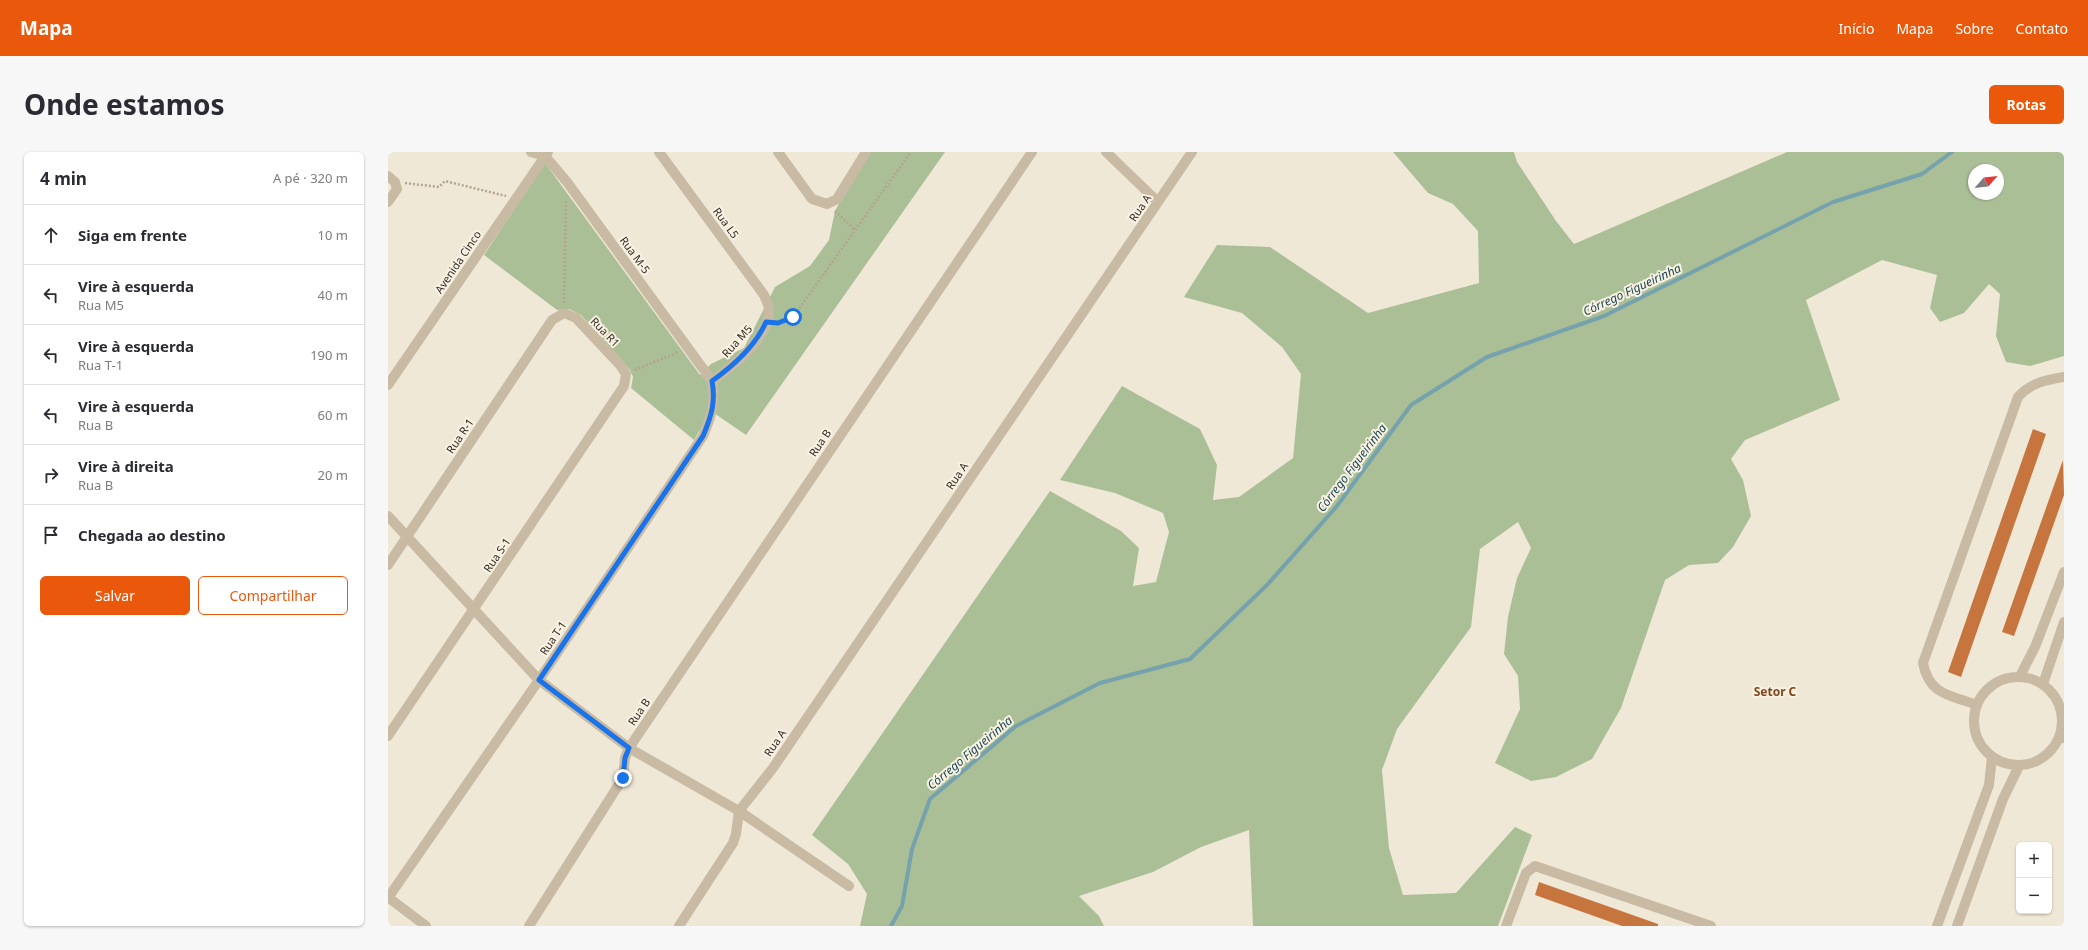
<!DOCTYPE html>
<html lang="pt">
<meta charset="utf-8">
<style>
body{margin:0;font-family:"Noto Sans",sans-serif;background:#f7f7f7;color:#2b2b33}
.controls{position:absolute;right:12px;bottom:12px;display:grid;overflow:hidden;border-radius:6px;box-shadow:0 1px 3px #0004}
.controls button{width:36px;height:36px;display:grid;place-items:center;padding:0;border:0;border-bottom:1px solid #e1e1e2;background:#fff;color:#2b2b33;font:20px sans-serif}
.compass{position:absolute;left:1580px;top:12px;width:36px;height:36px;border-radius:50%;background:#fff;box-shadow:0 1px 3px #0004;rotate:63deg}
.stop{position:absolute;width:12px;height:12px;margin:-9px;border:3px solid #1a73e8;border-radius:50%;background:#fff}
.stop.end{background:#1a73e8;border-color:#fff;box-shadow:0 1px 4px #0008}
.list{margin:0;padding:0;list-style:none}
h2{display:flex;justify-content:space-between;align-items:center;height:52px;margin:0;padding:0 16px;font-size:17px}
h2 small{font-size:13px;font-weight:400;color:#7c7c81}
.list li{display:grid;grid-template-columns:26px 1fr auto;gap:12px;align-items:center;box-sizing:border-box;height:60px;padding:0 16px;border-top:1px solid #e1e1e2}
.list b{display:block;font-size:15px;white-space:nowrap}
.list p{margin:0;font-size:13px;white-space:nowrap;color:#7c7c81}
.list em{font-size:13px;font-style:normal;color:#7c7c81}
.actions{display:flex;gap:8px;padding:12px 16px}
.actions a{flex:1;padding:9px 0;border:1px solid #ea580c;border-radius:6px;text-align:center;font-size:14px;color:#ea580c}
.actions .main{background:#ea580c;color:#fff}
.icon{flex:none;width:22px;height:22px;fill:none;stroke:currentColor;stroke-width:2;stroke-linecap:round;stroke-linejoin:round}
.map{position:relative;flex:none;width:1676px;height:774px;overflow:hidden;border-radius:6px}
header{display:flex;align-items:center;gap:24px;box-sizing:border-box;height:56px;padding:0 20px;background:#ea580c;color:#fff}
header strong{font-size:19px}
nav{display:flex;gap:22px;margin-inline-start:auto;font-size:14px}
.intro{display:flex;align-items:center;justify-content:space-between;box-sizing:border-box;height:96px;padding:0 24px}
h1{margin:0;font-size:28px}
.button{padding:10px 18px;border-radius:6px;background:#ea580c;color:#fff;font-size:14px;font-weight:700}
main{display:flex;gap:24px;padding:0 24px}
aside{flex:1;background:#fff;border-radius:6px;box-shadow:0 1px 3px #0004}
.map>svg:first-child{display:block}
.green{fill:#abbf97;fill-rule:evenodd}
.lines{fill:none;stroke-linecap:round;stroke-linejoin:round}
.stream{stroke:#76a2ad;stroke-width:4}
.building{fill:#c6753f}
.path{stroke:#b4a48d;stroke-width:2.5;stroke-dasharray:2 2;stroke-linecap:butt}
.minor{stroke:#c8baa3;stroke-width:10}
.tertiary{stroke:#c8baa3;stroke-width:10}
.route{stroke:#1a73e8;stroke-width:5}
.labels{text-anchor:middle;stroke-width:4;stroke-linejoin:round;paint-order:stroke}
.street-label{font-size:11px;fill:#332c25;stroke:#f9f2e3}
.water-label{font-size:12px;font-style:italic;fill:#1b4754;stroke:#f9f2e3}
.neighbourhood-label{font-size:12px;font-weight:bold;fill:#82461e;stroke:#f9f2e3}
</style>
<header>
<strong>Mapa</strong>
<nav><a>Início</a><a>Mapa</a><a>Sobre</a><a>Contato</a></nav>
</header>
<div class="intro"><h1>Onde estamos</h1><a class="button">Rotas</a></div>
<main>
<aside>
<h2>4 min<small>A pé · 320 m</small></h2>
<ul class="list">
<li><svg class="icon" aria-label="ahead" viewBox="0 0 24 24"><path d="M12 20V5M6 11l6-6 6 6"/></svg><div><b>Siga em frente</b></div><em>10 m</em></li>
<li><svg class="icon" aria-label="left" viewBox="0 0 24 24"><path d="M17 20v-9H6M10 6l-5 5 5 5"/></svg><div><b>Vire à esquerda</b><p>Rua M5</p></div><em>40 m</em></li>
<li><svg class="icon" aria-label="left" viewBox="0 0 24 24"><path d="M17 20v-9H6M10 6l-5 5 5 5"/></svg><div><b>Vire à esquerda</b><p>Rua T-1</p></div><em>190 m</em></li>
<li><svg class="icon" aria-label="left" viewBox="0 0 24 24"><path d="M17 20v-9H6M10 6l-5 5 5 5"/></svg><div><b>Vire à esquerda</b><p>Rua B</p></div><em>60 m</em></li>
<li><svg class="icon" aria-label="right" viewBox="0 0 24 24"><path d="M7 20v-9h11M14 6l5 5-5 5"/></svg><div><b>Vire à direita</b><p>Rua B</p></div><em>20 m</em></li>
<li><svg class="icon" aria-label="arrive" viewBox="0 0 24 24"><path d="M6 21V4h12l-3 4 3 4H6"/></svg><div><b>Chegada ao destino</b></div></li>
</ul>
<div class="actions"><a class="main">Salvar</a><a>Compartilhar</a></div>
</aside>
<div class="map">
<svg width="1676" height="774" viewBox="0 0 1676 774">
<rect width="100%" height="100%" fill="#f0e8d7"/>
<path class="green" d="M 478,0 L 557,0 L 358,283 L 323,259 L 306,288 L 243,236 L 245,225 L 242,218 L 193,163 L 181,157 L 169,158 L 96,103 L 157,11 L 312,223 L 323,212 L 356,196 L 387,135 L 422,114 L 441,88 L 447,59 Z
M 1005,0 L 1126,0 L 1129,10 L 1168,69 L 1186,92 L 1399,0 L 1676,0 L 1676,204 L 1642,214 L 1618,210 L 1608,184 L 1612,142 L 1601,132 L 1576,161 L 1552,170 L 1542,156 L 1549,123 L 1494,108 L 1418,148 L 1452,248 L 1357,288 L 1343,307 L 1355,328 L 1363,364 L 1345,395 L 1330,411 L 1301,413 L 1277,428 L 1233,556 L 1204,607 L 1168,625 L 1143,629 L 1107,611 L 1132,557 L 1130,524 L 1116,502 L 1120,465 L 1129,426 L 1143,396 L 1130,370 L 1092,397 L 1083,475 L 1009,577 L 994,618 L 1001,696 L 1015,743 L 1068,741 L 1127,675 L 1144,683 L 1110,774 L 865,774 L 861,678 L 813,695 L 765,720 L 691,744 L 711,764 L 716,774 L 472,774 L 479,742 L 460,712 L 424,683 L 662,339 L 733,379 L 751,396 L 745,434 L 768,430 L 781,380 L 775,361 L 727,341 L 672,328 L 734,234 L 812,277 L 829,313 L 825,348 L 851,345 L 905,306 L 913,222 L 894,195 L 854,161 L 796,145 L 829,93 L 882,95 L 980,161 L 1091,131 L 1090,79 L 1065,52 L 1040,41 ZM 1586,18 L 1610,18 L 1610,42 L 1586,42 Z"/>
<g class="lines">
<path class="stream" d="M 503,774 L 514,754 L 524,697 L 542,647 L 628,574 L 712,531 L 802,507 L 879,433 L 949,354 L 1023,253 L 1099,205 L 1216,164 L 1445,50 L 1534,22 L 1564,0"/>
</g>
<path class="building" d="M 1645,277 L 1658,282 L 1573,525 L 1560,520 Z
M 1675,308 L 1676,343 L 1626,484 L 1614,480 Z
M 1151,730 L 1270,772 L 1270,774 L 1234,774 L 1147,743 Z"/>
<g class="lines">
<path class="path" d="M 17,31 L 51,35 L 57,29 L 118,44
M 447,59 L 467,78
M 176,151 L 178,48
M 389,171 L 405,165 L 523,0
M 247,218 L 290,200"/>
<path class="minor" d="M 271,0 L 376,143 C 378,148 381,154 381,158 C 381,186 344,215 324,229
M 390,0 L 424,47 L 439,52 L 449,47 L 478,0
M 718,0 L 770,50
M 0,24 L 7,30 L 9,37 L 0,50
M 0,364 L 151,528 L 241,596 L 351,659 L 461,734
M 0,413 L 164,168 L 176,161 L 188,166 L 232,213 L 238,222 L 236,234 L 0,584
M 1589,553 C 1562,543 1541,543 1535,511 L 1630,245 C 1642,231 1658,228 1676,225
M 1673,584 L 1676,586
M 0,746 L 151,528 L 315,284 C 323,265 328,250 324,229 L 179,30 L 157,4 L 143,0
M 1,746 L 38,774
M 141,774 L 235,626 L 237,606 L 241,596 L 644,0
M 291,774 L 345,691 L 348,682 L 351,659 L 385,616 L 804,0
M 1118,774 L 1138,721 L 1147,714 L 1323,774"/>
<path class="tertiary" d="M 0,233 L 160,0
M 1632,524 L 1647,495 L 1676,420
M1586 569a44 44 0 1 1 88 0a44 44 0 1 1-88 0Z
M 1655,532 L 1676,470
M 1549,774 L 1601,633 L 1604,605
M 1569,774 L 1615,647 L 1631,614"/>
</g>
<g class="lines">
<path class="route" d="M 235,626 L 237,606 L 241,596 L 151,528 L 315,284 C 323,265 328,250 324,229 C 345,214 367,195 378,170 L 390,171 L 405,165"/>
</g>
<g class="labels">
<g class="street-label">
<text transform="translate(752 56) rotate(-56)" y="4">Rua A</text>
<text transform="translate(338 71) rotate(54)" y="4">Rua L5</text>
<text transform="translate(247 103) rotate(54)" y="4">Rua M-5</text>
<text transform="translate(70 110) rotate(-56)" y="4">Avenida Cinco</text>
<text transform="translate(217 180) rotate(46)" y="4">Rua R1</text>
<text transform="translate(349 189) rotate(-48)" y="4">Rua M5</text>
<text transform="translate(72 284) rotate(-56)" y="4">Rua R-1</text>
<text transform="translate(432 291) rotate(-56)" y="4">Rua B</text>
<text transform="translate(569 324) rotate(-56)" y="4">Rua A</text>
<text transform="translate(109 403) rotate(-56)" y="4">Rua S-1</text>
<text transform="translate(165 486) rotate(-56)" y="4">Rua T-1</text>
<text transform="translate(251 560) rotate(-56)" y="4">Rua B</text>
<text transform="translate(387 591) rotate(-56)" y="4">Rua A</text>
</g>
<g class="water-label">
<text transform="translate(1244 138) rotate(-25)" y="4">Córrego Figueirinha</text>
<text transform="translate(964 316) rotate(-53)" y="4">Córrego Figueirinha</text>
<text transform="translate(582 601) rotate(-40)" y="4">Córrego Figueirinha</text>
</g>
<g class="neighbourhood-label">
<text x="1387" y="544">Setor C</text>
</g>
</g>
</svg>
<div class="controls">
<button>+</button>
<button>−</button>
</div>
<svg class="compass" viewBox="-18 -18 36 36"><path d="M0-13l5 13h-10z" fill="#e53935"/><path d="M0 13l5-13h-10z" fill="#7c7c81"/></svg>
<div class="stop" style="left:405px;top:165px"></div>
<div class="stop end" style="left:235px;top:626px"></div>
</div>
</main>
